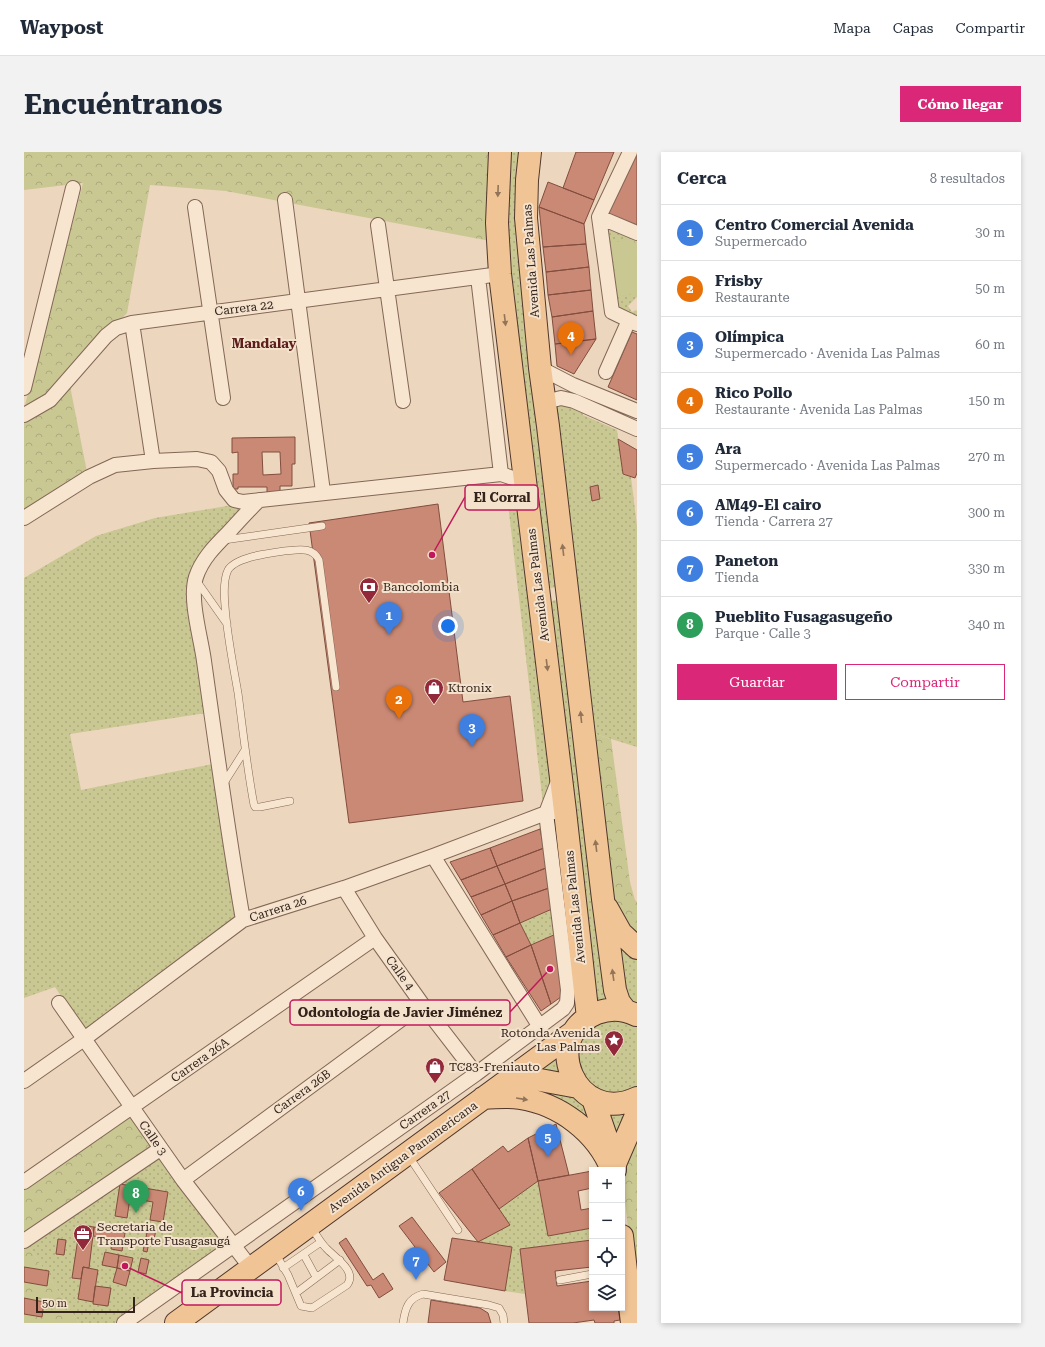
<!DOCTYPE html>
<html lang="es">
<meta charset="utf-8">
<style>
body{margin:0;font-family:"Roboto Serif",serif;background:#f2f2f3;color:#1f2937}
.controls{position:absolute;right:12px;bottom:12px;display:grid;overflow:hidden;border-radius:0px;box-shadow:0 2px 6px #0003}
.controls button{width:36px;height:36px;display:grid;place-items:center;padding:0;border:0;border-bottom:1px solid #e0e1e3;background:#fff;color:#1f2937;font:20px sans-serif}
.scale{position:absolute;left:12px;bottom:10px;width:99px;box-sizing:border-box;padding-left:4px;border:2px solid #33231b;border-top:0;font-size:11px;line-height:14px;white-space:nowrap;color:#33231b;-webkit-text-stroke:3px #f4e2cd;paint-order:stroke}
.you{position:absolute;left:424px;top:474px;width:14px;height:14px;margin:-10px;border:3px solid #fff;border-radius:50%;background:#1a73e8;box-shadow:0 0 0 6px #1a73e833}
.badge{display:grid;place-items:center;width:26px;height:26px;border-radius:50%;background:#db2777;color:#fff;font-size:13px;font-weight:700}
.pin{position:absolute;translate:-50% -33px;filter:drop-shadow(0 1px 2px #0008)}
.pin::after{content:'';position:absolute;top:21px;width:14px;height:12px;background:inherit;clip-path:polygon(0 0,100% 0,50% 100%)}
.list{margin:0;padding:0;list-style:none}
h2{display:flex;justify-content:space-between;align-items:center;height:52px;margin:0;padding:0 16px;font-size:17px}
h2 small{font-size:13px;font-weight:400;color:#747a83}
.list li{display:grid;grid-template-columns:26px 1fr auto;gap:12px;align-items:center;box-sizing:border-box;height:56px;padding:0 16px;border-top:1px solid #e0e1e3}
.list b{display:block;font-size:15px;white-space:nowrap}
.list p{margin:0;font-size:13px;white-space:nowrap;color:#747a83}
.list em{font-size:13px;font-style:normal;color:#747a83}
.actions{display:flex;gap:8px;padding:12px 16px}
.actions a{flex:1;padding:9px 0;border:1px solid #db2777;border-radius:0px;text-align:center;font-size:14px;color:#db2777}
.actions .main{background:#db2777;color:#fff}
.icon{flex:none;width:22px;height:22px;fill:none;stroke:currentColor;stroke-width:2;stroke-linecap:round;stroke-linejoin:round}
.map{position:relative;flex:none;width:613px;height:1171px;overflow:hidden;border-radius:0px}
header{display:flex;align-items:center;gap:24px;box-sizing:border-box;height:56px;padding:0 20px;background:#fff;border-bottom:1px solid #e0e1e3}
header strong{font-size:19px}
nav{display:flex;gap:22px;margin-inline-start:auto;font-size:14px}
.intro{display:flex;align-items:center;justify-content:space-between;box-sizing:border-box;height:96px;padding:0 24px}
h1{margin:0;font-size:28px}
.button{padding:10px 18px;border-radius:0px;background:#db2777;color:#fff;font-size:14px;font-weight:700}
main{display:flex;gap:24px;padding:0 24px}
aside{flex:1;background:#fff;border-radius:0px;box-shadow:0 2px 6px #0003}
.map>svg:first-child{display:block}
.green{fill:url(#green-dots);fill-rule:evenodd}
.forest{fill:url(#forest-crowns)}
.pitch{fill:#c9c792}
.building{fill:#ca8974;stroke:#824d3e;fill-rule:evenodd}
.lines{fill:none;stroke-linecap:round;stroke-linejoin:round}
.lane-casing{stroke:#836757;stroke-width:8}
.street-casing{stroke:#836757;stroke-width:16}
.primary-casing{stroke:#51372c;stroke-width:24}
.lane{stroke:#f7e5d0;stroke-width:7}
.street{stroke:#f7e5d0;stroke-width:14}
.primary{stroke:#f0c495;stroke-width:22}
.oneway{fill:#927458}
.labels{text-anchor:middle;stroke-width:4;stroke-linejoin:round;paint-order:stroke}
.street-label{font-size:12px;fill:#33231b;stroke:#f4e2cd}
.poi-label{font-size:12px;fill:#33231b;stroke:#f4e2cd;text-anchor:start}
.neighbourhood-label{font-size:13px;font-weight:bold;fill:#5e1f1c;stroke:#f4e2cd}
.leader{fill:none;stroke:#c2185b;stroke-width:1.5}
.callout-dot{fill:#c2185b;stroke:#f4e2cd;stroke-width:1.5}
.callout{fill:#f4e2cd;stroke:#c2185b;stroke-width:1.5}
.callout-label{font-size:13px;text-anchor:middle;font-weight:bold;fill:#33231b}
</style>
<header>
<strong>Waypost</strong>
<nav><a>Mapa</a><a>Capas</a><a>Compartir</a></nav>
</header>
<div class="intro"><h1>Encuéntranos</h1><a class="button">Cómo llegar</a></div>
<main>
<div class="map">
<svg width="613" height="1171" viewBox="0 0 613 1171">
<defs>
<pattern id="green-dots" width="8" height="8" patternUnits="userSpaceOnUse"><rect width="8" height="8" fill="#c9c792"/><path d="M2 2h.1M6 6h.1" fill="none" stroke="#adab7d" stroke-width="1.8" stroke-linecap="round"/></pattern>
<pattern id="forest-crowns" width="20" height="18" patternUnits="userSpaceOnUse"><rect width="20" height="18" fill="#c9c792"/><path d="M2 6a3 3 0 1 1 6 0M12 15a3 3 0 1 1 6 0" fill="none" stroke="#adab7d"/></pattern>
</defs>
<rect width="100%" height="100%" fill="#ecd6bd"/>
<path class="green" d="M 484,0 L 498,0 L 532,435 L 527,436 L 525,435 L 481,72 Z
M 581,72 L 613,87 L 613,145 L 604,154 L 608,160 L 612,158 L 613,159 L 613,167 L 593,157 Z
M 538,251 L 558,258 L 559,263 L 593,278 L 599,322 L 607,325 L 613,374 L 613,595 L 568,581 L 530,254 ZM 574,334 L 576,347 L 568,348 L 566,335 Z
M 481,326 L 494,331 L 528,621 L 519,652 Z
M 209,353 L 221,354 L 172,411 L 182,561 L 46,582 L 57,638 L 189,612 L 213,766 L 61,880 L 31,835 L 0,846 L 0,426 L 72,384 L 131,366 Z
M 530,448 L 534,449 L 586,848 L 572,853 L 526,451 Z
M 528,757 L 532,782 L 507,793 L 496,771 Z
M 591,785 L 613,806 L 613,855 L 600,842 Z
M 604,868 L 613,873 L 613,936 L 604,941 L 576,941 L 553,917 L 555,888 L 573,869 Z
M 536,899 L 539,924 L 508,919 Z
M 492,931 L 550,942 L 559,949 L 573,981 Z
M 607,957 L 592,991 L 581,958 Z
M 133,1001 L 202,1092 L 91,1171 L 55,1171 L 2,1090 Z
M 514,1029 L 524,1084 L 568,1076 L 568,1088 L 496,1097 L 501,1142 L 481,1139 L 488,1095 L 454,1090 L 485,1073 L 475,1057 Z"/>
<path class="forest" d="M 0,0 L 468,0 L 466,89 L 202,39 L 126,33 L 103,161 L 24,244 L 0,257 L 59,31 L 0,38 Z
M 46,234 L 63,320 L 0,359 L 0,270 Z
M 568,581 L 587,587 L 606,730 L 611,748 L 613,750 L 613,786 L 586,745 Z
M 106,963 L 133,1001 L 2,1090 L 55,1171 L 0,1171 L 0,1036 Z
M 613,982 L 613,1151 L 598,1025 L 599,1014 Z"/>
<path class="pitch" d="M 610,88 L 613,113 L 613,142 L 594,144 L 587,90 Z"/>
<path class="building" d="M 552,0 L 590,0 L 570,48 L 539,36 Z
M 611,0 L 613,0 L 613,76 L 582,60 Z
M 524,30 L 570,48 L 560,72 L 515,55 Z
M 515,55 L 560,72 L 562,92 L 519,95 Z
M 562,92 L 565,115 L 522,120 L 519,95 Z
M 565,115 L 567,138 L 524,143 L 522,120 Z
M 567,138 L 569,159 L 528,165 L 524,143 Z
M 569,159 L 572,187 L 531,192 L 528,165 Z
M 608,180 L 613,182 L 613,248 L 584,235 Z
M 572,187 L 550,222 L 533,214 L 531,192 Z
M 271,285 L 271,312 L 268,312 L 268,334 L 256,334 L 256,340 L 243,340 L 243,335 L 214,335 L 214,337 L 209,337 L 209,322 L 214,322 L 214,300 L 208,301 L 208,286 ZM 238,300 L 256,300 L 257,322 L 239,323 Z
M 594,287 L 613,298 L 613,321 L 611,326 L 599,322 Z
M 574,333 L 576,347 L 568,349 L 566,335 Z
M 414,352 L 439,550 L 486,544 L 499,649 L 325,671 L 285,371 Z
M 516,677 L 520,696 L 473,714 L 466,696 Z
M 466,696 L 473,714 L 437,728 L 426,710 Z
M 520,696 L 522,716 L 481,732 L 473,714 Z
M 473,714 L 481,732 L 447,745 L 437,728 Z
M 522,716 L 525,736 L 488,749 L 481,732 Z
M 481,732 L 488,749 L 457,763 L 447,745 Z
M 525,736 L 528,757 L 496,771 L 488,749 Z
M 488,749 L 496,771 L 469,783 L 457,763 Z
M 496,771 L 507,793 L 482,805 L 469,783 Z
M 532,782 L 540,840 L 537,845 L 527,852 L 507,793 Z
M 507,793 L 527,852 L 517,859 L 482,805 Z
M 532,972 L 545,1023 L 514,1029 L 504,986 Z
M 504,986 L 514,1029 L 475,1057 L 448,1017 L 479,994 L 484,1000 Z
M 448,1017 L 486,1073 L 454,1090 L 415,1041 Z
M 568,1019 L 568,1036 L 554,1039 L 557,1058 L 568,1056 L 568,1076 L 524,1084 L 514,1029 Z
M 96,1032 L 144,1040 L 139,1070 L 126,1068 L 129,1050 L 106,1046 L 103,1066 L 91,1064 Z
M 388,1065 L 422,1110 L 410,1120 L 375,1074 Z
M 56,1073 L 70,1075 L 65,1116 L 59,1115 L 57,1127 L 48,1126 Z
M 70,1075 L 101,1081 L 98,1099 L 87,1097 L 88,1087 L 69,1084 Z
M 124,1076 L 132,1078 L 130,1087 L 126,1086 L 123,1100 L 119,1099 Z
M 322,1086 L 349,1128 L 359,1121 L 369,1137 L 355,1146 L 347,1133 L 343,1134 L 315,1091 Z
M 428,1086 L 488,1095 L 481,1139 L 420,1128 Z
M 34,1087 L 42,1088 L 40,1103 L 32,1102 Z
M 568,1088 L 568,1115 L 531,1119 L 533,1134 L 568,1129 L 568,1156 L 594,1156 L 596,1168 L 590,1169 L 590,1171 L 571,1171 L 570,1168 L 549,1171 L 505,1171 L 496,1097 Z
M 81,1100 L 95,1103 L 93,1116 L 78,1113 Z
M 95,1103 L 109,1106 L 106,1119 L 93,1116 Z
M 117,1106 L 125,1108 L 122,1122 L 114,1120 Z
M 0,1115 L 25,1119 L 23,1134 L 0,1130 Z
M 59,1115 L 74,1118 L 69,1150 L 54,1147 Z
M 93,1116 L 106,1119 L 102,1134 L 89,1130 Z
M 71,1134 L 87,1136 L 84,1154 L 69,1152 Z
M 0,1146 L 20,1150 L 18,1165 L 0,1162 Z
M 407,1148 L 456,1156 L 464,1161 L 467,1171 L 404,1171 Z"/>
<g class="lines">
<g class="lane-casing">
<path id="lane" d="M 200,388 L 298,374
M 172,428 L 203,472
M 198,634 L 221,598
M 266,649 L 236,655 L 231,655 L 230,653 C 223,616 219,579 214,541 C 209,512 203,483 201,454 C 200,443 199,428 204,418 C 212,405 245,401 260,399 C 274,398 288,394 295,408 L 312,535
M 384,1003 L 434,1078
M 251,1101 L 264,1123 L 277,1154 L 288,1156 L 323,1133 C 334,1119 310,1105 302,1096 C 296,1090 292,1082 287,1075
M 280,1103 L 292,1125
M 259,1116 L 297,1090
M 536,1128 L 568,1122
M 272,1141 L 316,1108
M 379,1171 C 381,1157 384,1146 399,1142 L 465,1153 L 475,1156 L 479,1163 L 480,1171"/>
</g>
<g class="street-casing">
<path id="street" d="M 606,0 L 575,65 L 588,160 L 613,172
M 261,48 L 299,340
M 171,55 L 199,246
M 575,65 L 613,81
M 354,73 L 379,249
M 454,125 L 477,322
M 108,171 L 129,309
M 516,216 L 549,233 L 613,259
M 582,220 L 605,168
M 0,236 L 49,36
M 521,250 L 537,246 L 550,249 L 613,277
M 0,263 L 26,248 L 82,184 L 92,176 L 108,171 L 476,122
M 0,366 L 65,325 L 91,313 L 129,309 L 173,307 L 187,310 L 195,319 L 202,338 L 210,348 L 219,350 L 477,322 L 501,330
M 409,704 L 516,875
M 320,736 L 351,786 L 398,852 L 452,922
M 219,768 C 204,682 192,595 180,509 C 177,486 165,447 172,425 C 178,407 191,394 204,381 C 214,370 224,359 235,348
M 35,851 L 159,1028 L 227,1116
M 0,929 L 60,887 L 219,768 L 320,736 L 409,704 L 522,661 L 530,660
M 159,1028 L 398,852
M 0,1030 L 351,786
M 0,1089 L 136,997
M 100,1171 L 452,922 L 539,857 L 543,851 L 544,838 L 522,661 L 535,627"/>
</g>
<g class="primary-casing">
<path id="primary" d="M 476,0 L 473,71 L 476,122 L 541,659 L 564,866
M 506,0 L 503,28 L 502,66 L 516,216 L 524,274 L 579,747 L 591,838 L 595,850 L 602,859
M 583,756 L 597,781 L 613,796
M 612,863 C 600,857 586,856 573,861 C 514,884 552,975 613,946
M 489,923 L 554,935
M 459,946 C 471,945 484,944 496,946 C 536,952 573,980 588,1018
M 569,947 L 588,1002
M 591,1018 L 591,1012 L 613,961
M 598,1084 L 608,1171
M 152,1171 L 551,879"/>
</g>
<use href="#lane" class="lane"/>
<use href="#street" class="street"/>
<use href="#primary" class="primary"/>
</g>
<defs><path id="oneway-solid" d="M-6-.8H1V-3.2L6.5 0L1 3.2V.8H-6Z"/></defs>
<g class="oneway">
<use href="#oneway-solid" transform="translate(474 39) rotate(92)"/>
<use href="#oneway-solid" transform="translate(481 168) rotate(83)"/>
<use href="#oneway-solid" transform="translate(539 398) rotate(-97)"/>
<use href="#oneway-solid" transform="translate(523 513) rotate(83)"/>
<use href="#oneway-solid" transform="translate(557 565) rotate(-96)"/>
<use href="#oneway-solid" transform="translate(572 694) rotate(-97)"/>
<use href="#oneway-solid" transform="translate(589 823) rotate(-98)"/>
<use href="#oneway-solid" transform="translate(498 947) rotate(9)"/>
</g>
<defs>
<g id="bank-pin" transform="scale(1)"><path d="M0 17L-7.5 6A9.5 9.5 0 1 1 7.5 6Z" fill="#91293b" stroke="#f4e2cd"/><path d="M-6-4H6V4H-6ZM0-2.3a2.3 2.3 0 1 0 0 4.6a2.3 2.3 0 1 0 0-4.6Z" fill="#fff"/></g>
<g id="shop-pin" transform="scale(1)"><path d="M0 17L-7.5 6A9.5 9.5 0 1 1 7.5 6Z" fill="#91293b" stroke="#f4e2cd"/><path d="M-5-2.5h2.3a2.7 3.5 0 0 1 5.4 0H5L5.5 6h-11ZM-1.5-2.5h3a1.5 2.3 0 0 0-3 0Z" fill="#fff"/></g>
<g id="sight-pin" transform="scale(1)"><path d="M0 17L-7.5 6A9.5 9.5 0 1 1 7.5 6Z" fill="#91293b" stroke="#f4e2cd"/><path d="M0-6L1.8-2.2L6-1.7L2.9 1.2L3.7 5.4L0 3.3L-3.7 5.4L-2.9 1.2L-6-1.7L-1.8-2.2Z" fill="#fff"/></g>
<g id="office-pin" transform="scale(1)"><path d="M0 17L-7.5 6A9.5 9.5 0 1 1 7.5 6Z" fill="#91293b" stroke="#f4e2cd"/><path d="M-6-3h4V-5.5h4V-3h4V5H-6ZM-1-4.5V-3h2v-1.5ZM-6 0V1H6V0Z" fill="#fff"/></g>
</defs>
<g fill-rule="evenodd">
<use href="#bank-pin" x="345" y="435"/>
<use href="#shop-pin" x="410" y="536"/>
<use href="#sight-pin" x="590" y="888"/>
<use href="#shop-pin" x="411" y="915"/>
<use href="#office-pin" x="59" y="1082"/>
</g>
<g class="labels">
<g class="street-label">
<text transform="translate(507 109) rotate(-94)" y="4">Avenida Las Palmas</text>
<text transform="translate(220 156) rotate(-7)" y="4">Carrera 22</text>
<text transform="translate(514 433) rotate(-97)" y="4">Avenida Las Palmas</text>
<text transform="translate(551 755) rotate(-96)" y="4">Avenida Las Palmas</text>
<text transform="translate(254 757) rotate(-18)" y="4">Carrera 26</text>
<text transform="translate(376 821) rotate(54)" y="4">Calle 4</text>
<text transform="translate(176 908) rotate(-35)" y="4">Carrera 26A</text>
<text transform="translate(278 940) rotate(-36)" y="4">Carrera 26B</text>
<text transform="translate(401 958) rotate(-35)" y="4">Carrera 27</text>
<text transform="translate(129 986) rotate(55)" y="4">Calle 3</text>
<text transform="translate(379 1005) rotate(-36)" y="4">Avenida Antigua Panamericana</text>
</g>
<g class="poi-label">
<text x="359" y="439">Bancolombia</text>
<text x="424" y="540">Ktronix</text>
<text x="576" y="885" text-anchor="end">Rotonda Avenida<tspan x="576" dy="14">Las Palmas</tspan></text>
<text x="425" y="919">TC83-Freniauto</text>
<text x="73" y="1079">Secretaria de<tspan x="73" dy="14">Transporte Fusagasugá</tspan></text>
</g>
<g class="neighbourhood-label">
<text x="240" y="196">Mandalay</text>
</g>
</g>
<path class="leader" d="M408 403L441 345M526 817L486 860M101 1114L158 1141"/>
<g class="callout-dot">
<circle cx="408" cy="403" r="4"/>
<circle cx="526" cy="817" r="4"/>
<circle cx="101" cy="1114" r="4"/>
</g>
<g class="callout">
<rect x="441" y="333" width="73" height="25" rx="4"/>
<rect x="266" y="848" width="220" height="25" rx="4"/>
<rect x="158" y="1128" width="99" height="25" rx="4"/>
</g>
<g class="callout-label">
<text x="478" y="350">El Corral</text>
<text x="376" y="865">Odontología de Javier Jiménez</text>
<text x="208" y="1145">La Provincia</text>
</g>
</svg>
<div class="controls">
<button>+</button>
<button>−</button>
<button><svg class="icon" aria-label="locate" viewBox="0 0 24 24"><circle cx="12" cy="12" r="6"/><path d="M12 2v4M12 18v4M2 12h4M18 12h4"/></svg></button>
<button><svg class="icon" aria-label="layers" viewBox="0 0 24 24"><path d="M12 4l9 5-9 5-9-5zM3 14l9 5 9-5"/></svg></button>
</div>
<div class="scale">50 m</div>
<div class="you"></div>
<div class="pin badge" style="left:365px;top:483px;background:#3f7fe0">1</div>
<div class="pin badge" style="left:375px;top:567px;background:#e8710a">2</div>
<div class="pin badge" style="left:448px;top:595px;background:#3f7fe0">3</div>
<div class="pin badge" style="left:547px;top:203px;background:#e8710a">4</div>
<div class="pin badge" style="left:524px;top:1005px;background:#3f7fe0">5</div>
<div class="pin badge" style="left:277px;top:1059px;background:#3f7fe0">6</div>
<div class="pin badge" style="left:392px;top:1128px;background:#3f7fe0">7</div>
<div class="pin badge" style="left:112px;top:1061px;background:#2e9e5b">8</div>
</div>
<aside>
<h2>Cerca<small>8 resultados</small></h2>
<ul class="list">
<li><span class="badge" style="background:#3f7fe0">1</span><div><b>Centro Comercial Avenida</b><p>Supermercado</p></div><em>30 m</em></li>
<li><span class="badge" style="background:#e8710a">2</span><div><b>Frisby</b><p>Restaurante</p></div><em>50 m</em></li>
<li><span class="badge" style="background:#3f7fe0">3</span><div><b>Olímpica</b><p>Supermercado · Avenida Las Palmas</p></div><em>60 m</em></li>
<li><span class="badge" style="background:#e8710a">4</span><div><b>Rico Pollo</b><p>Restaurante · Avenida Las Palmas</p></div><em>150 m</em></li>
<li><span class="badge" style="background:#3f7fe0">5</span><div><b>Ara</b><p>Supermercado · Avenida Las Palmas</p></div><em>270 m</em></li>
<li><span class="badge" style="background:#3f7fe0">6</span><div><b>AM49-El cairo</b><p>Tienda · Carrera 27</p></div><em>300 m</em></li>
<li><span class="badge" style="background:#3f7fe0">7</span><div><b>Paneton</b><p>Tienda</p></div><em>330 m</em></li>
<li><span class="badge" style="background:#2e9e5b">8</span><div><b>Pueblito Fusagasugeño</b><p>Parque · Calle 3</p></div><em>340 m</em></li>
</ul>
<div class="actions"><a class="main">Guardar</a><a>Compartir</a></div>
</aside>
</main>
